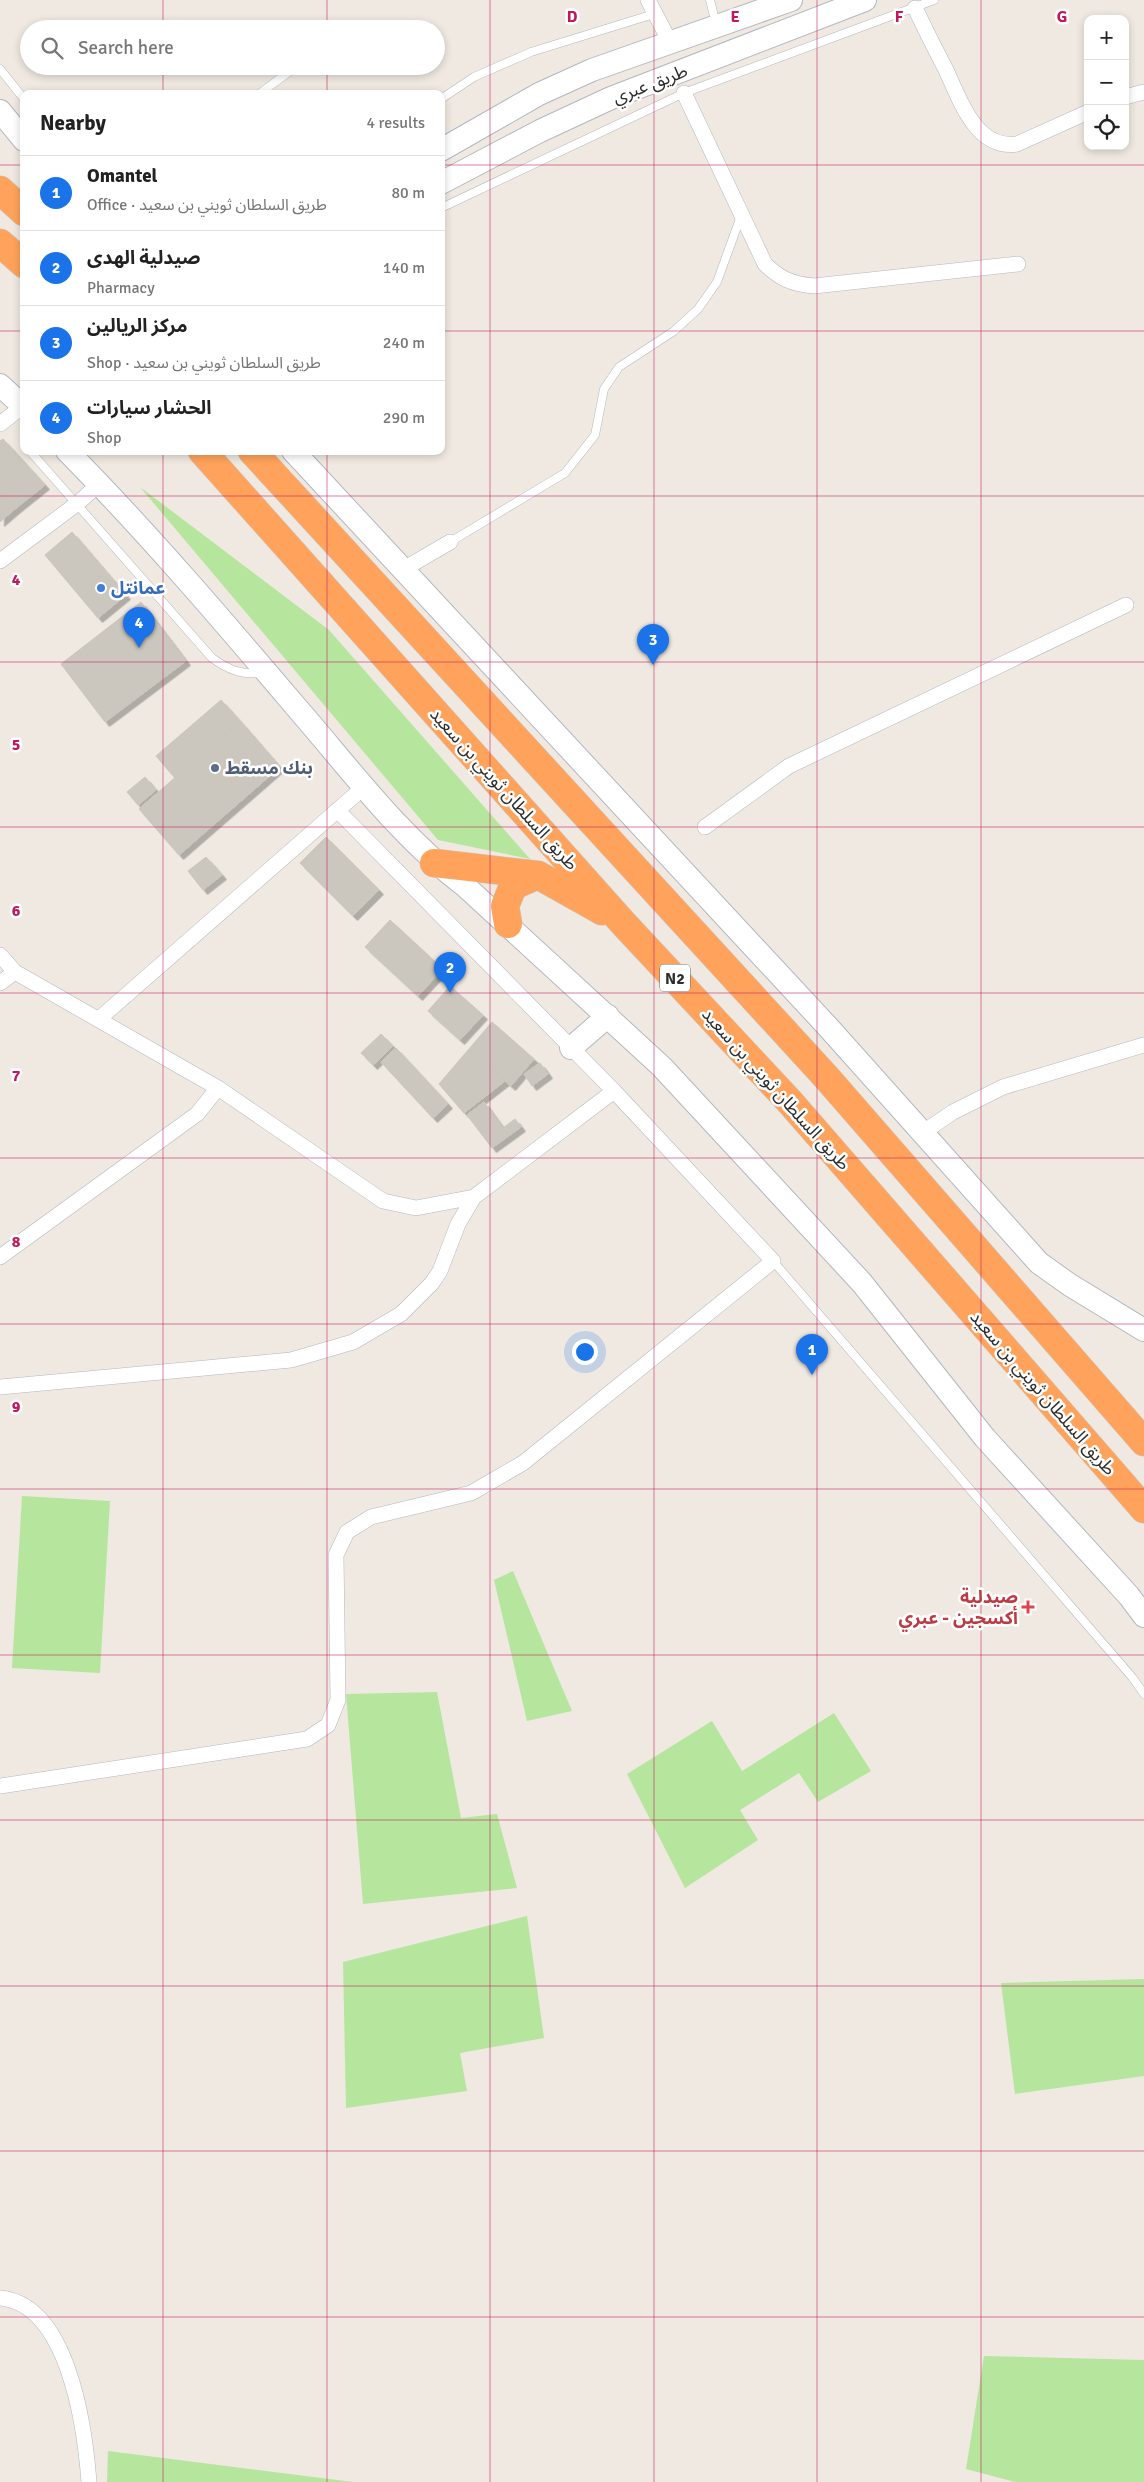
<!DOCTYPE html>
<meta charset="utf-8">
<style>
body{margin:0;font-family:Signika,"Noto Sans Arabic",sans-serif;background:#f6f6f6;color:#222}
.controls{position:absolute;right:15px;top:15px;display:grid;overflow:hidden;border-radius:10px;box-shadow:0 2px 8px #0003}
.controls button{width:45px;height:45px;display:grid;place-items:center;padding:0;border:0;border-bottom:1px solid #e0e0e0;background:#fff;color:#222;font:25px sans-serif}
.you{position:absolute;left:584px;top:1351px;width:18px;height:18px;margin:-12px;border:4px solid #fff;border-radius:50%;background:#1a73e8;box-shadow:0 0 0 8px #1a73e833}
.badge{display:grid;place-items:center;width:32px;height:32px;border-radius:50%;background:#1a73e8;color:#fff;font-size:16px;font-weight:700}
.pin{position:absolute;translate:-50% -41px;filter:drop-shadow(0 1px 2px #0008)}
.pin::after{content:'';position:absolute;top:26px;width:18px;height:15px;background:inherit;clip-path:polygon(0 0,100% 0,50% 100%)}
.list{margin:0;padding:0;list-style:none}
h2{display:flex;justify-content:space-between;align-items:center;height:65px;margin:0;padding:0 20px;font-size:21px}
h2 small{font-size:16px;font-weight:400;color:#767676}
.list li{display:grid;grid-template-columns:32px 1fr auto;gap:15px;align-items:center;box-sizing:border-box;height:75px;padding:0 20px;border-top:1px solid #e0e0e0}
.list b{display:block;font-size:19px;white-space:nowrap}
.list p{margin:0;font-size:16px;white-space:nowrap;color:#767676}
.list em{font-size:16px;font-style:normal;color:#767676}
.icon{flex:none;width:28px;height:28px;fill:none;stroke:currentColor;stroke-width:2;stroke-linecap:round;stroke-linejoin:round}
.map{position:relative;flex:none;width:1144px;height:2482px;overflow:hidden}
.search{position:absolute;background:#fff;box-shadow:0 2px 8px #0003;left:20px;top:20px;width:425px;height:55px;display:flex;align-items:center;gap:12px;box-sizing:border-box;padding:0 18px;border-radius:28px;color:#767676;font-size:19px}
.panel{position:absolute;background:#fff;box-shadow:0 2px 8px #0003;left:20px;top:90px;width:425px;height:365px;border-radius:10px}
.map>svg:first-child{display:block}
.green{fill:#b6e59e}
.building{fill:#cbc7bf;stroke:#cbc5ba;filter:url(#shadow)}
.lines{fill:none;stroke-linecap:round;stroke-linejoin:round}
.lane-casing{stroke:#b4b7c1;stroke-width:9}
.street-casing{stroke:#b4b7c1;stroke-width:16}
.secondary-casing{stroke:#b4b7c1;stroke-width:24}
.highway-casing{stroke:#c9c9c9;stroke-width:29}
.lane{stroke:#fff;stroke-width:8}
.street{stroke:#fff;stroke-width:15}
.secondary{stroke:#fff;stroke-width:22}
.highway{stroke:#ffa35c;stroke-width:28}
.grid{fill:none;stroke:#c2185b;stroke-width:1;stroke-opacity:0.55}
.shop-dot{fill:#3f7fe0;stroke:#fff;stroke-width:2}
.service-dot{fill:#5c6f8a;stroke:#fff;stroke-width:2}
.health-dot{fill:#e0444e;stroke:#fff;stroke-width:2}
.labels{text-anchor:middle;stroke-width:5;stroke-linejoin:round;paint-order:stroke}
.shield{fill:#fff;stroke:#6d6d6d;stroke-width:1}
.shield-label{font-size:16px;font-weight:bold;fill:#2e2e2e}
.street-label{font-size:18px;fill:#2e2e2e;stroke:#fff}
.shop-label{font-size:18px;font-weight:bold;fill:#366cbe;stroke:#fff;text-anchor:start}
.service-label{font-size:18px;font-weight:bold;fill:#4e5e75;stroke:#fff;text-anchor:start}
.health-label{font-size:18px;font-weight:bold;fill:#be3a42;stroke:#fff;text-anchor:end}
.grid-label{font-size:16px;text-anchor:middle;font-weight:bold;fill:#c2185b;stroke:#fff;stroke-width:5;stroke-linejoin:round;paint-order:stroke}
</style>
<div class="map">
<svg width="1144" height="2482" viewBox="0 0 1144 2482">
<defs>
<filter id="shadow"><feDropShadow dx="4.5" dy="4.5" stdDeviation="0" flood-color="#0004"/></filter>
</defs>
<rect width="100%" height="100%" fill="#efe9e1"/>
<path class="green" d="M 140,487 L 329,630 L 530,859 L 438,840 Z
M 22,1496 L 110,1501 L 100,1673 L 12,1668 Z
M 513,1571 L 572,1711 L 527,1721 L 494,1580 Z
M 437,1692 L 461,1818 L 497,1814 L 517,1888 L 363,1904 L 346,1694 Z
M 834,1713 L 871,1771 L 818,1802 L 799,1773 L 740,1810 L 758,1840 L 685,1888 L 627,1774 L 712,1721 L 742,1771 Z
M 527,1916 L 544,2038 L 460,2053 L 467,2091 L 346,2108 L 343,1962 Z
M 1144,1979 L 1144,2076 L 1015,2094 L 1001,1983 Z
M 984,2356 L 1144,2360 L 1144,2482 L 1015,2482 L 966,2469 Z
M 108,2451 L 353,2482 L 107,2482 Z"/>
<path class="building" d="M 3,439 L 45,485 L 15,509 L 0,491 L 0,441 Z
M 0,491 L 15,509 L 0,522 Z
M 72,532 L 126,595 L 98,618 L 45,555 Z
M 141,602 L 186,661 L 105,722 L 61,664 Z
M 221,700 L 240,721 L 175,778 L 156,756 Z
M 240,721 L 280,767 L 179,855 L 139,809 Z
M 145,777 L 156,790 L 138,805 L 127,792 Z
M 326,837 L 379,890 L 353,916 L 300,863 Z
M 206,857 L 222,875 L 203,890 L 188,871 Z
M 390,920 L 443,969 L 418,996 L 365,947 Z
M 450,986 L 483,1015 L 460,1040 L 428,1011 Z
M 492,1022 L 534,1059 L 511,1086 L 469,1049 Z
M 381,1034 L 393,1046 L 373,1065 L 361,1053 Z
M 396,1048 L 448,1104 L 433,1118 L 381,1062 Z
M 469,1049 L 505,1081 L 464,1113 L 439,1084 Z
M 540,1063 L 548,1074 L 532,1086 L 524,1074 Z
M 484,1102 L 503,1128 L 515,1119 L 521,1127 L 492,1148 L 467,1115 Z"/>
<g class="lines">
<g class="lane-casing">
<path id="lane" d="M 710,0 L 716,24
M 0,69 L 24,99
M 259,94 L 297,66
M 441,99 L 474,77 L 531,52 L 654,14
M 441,208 L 684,93 L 934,0
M 30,451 L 212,658 C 229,670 241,675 262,673
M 450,542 L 565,473 L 595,435 L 604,389 L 619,367 L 674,331 L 698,309 L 717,282 L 741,216
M 773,1261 L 1132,1677 L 1144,1694"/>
</g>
<g class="street-casing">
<path id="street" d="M 648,0 L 671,44
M 915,8 C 925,29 935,49 946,70 C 960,100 976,150 1017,144 L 1088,112
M 684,93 L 765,264 C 780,279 792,284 814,286 L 1018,264
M 1125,97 L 1144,92
M 0,424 L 23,406
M 0,561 L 78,503 L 99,484
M 402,570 L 450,542
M 705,827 L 789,766 L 1126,605
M 0,955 L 15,972 L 218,1088 L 383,1201 L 416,1208 L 474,1197
M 0,983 L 15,972
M 99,1019 L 364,787
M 922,1133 L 953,1112 L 1003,1087 L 1144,1045
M 0,1257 L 197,1114 L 218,1088
M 0,1387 L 291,1360 L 353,1342 L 401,1314 L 432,1283 L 440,1271 L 458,1224 L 474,1197 L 614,1091
M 0,1786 L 307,1739 L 328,1725 L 338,1700 L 336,1555 L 347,1532 L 371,1517 L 471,1493 L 523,1463 L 773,1261 L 614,1091 L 337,810
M 0,2298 C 69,2304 85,2429 89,2482"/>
</g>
<g class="secondary-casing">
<path id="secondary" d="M 0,111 L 24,140
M 441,150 L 539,94 L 592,70 L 791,0
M 441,183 L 540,131 L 611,98 L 865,0
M 0,385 L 24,407
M 67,451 C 148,533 223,621 297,708 C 350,769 400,837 465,886 L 662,1067 L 862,1283 L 985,1438 L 1129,1596 L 1144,1616
M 293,451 L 828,1027 L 1039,1263 L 1070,1285 L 1144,1330
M 571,1048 L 608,1016"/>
</g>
<g class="highway-casing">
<path id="highway" d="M 0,190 L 24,212
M 0,243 L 24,264
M 202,451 L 623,923 L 790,1102 L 1144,1509
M 252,451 L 827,1078 L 1144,1442
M 434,863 L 538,875 L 602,911
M 508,924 L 505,906 L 513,886 L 538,875"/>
</g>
<use href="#lane" class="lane"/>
<use href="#street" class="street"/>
<use href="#secondary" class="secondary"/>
<use href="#highway" class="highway"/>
</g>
<path class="grid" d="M 163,0 L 163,29M 327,0 L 327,29M 490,0 L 490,2482M 654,0 L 654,2482M 817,0 L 817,2482M 981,0 L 981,2482M 163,66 L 163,94M 327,66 L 327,94M 0,165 L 24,165M 441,165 L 1144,165M 0,331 L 24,331M 441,331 L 1144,331M 163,451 L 163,2482M 327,451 L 327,2482M 0,496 L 1144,496M 0,662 L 1144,662M 0,827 L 1144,827M 0,993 L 1144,993M 0,1158 L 1144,1158M 0,1324 L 1144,1324M 0,1489 L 1144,1489M 0,1655 L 1144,1655M 0,1820 L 1144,1820M 0,1986 L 1144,1986M 0,2151 L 1144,2151M 0,2317 L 1144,2317"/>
<circle class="shop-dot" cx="101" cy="588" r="5"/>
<circle class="service-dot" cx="215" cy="768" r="5"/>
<path class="health-dot" d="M1025.5 1599.5h5v5h5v5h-5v5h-5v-5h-5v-5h5z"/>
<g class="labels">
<rect class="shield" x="660" y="964.5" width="30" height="27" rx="4"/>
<g class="shield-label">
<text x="675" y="984">N2</text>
</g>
<g class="street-label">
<text transform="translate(650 84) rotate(-21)" y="6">طريق عبري</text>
<text transform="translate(504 789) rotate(48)" y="6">طريق السلطان ثويني بن سعيد</text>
<text transform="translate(776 1089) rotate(48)" y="6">طريق السلطان ثويني بن سعيد</text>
<text transform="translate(1043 1393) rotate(49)" y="6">طريق السلطان ثويني بن سعيد</text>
</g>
<g class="shop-label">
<text x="111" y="594">عمانتل</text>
</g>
<g class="service-label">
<text x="225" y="774">بنك مسقط</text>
</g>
<g class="health-label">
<text x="1018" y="1603">صيدلية<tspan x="1018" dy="21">أكسجين - عبري</tspan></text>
</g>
</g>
<g class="grid-label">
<text x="572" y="22">D</text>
<text x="735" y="22">E</text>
<text x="899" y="22">F</text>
<text x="1062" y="22">G</text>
<text x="16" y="585">4</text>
<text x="16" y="750">5</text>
<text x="16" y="916">6</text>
<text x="16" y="1081">7</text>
<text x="16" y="1247">8</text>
<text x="16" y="1412">9</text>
</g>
</svg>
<div class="controls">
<button>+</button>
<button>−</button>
<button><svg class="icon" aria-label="locate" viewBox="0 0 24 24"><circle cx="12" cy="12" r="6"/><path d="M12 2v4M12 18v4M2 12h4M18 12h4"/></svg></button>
</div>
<div class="you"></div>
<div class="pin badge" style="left:812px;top:1375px">1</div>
<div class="pin badge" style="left:450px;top:993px">2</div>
<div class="pin badge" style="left:653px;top:665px">3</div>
<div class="pin badge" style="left:139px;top:648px">4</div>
<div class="search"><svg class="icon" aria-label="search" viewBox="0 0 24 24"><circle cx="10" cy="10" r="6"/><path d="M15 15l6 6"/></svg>Search here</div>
<section class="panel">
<h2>Nearby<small>4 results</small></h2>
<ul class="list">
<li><span class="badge">1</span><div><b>Omantel</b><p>Office · طريق السلطان ثويني بن سعيد</p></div><em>80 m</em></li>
<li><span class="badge">2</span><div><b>صيدلية الهدى</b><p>Pharmacy</p></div><em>140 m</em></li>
<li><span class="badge">3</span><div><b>مركز الريالين</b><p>Shop · طريق السلطان ثويني بن سعيد</p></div><em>240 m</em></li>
<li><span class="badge">4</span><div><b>الحشار سيارات</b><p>Shop</p></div><em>290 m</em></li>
</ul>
</section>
</div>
